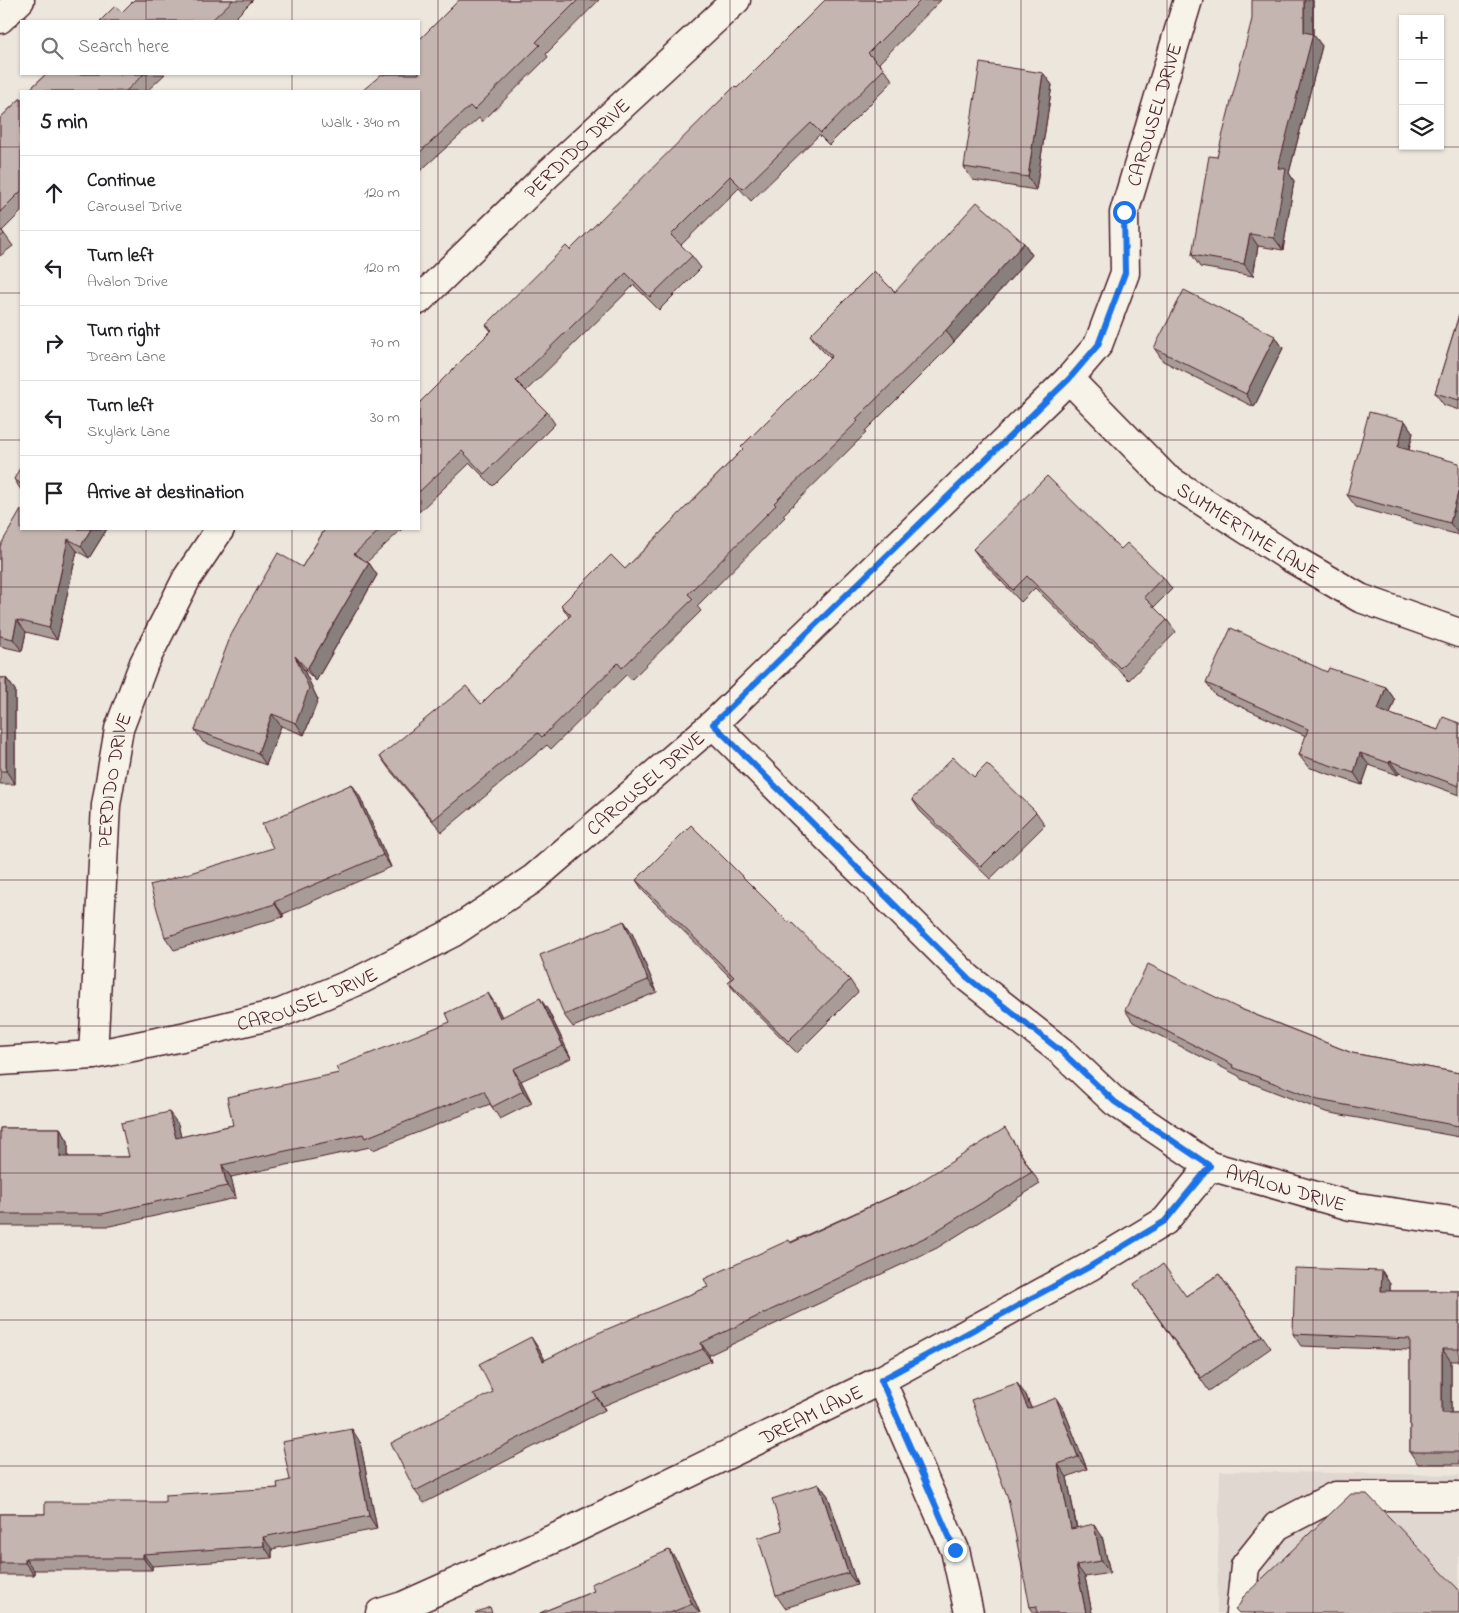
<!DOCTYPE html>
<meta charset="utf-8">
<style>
body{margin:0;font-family:"Indie Flower",sans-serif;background:#f6f6f6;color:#202124}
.controls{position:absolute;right:15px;top:15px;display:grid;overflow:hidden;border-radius:0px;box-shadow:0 1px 4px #0004}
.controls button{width:45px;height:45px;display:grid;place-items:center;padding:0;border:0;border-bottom:1px solid #e0e0e0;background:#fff;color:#202124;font:25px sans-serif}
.stop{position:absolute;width:15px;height:15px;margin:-11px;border:4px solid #1a73e8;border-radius:50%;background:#fff}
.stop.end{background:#1a73e8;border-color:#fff;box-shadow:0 1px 5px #0008}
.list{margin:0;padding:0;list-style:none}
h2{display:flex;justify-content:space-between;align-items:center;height:65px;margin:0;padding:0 20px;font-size:21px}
h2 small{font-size:16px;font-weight:400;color:#757577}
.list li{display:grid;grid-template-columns:32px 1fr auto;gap:15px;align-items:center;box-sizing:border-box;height:75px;padding:0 20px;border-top:1px solid #e0e0e0}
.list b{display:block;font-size:19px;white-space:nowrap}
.list p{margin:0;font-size:16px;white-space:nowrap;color:#757577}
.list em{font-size:16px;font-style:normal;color:#757577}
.icon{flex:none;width:28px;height:28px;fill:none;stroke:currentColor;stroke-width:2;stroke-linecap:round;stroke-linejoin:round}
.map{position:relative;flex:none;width:1459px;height:1613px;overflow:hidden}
.search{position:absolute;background:#fff;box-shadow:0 1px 4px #0004;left:20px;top:20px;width:400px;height:55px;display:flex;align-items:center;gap:12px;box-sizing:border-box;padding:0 18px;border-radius:0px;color:#757577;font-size:19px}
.panel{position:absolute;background:#fff;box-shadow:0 1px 4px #0004;left:20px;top:90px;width:400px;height:440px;border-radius:0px}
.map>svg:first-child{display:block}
.built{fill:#e0d7d0}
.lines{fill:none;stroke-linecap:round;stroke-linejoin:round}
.minor-casing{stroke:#4a1f2b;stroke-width:31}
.minor{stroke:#f7f3e8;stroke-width:28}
.wall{fill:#a99c97;stroke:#4a1f2b}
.shaded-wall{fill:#897f7b;stroke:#4a1f2b}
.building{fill:#c4b5b0;stroke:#4a1f2b}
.route{stroke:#1a73e8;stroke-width:6}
.grid{fill:none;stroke:#4a1f2b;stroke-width:1;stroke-opacity:0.55}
.labels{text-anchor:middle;stroke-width:4;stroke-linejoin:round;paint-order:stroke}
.street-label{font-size:20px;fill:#4a1f2b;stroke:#f7f3e8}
</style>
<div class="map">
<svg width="1459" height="1613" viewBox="0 0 1459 1613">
<rect width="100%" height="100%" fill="#ece6dd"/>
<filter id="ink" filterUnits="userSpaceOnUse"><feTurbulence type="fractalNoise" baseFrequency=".02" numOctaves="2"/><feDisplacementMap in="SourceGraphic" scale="10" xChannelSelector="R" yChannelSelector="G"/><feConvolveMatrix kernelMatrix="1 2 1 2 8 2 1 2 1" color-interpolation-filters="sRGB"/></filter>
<g filter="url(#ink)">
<path class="built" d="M 1220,1471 L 1459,1475 L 1459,1613 L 1217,1613 Z"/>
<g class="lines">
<g class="minor-casing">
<g id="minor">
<path d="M 0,19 L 20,0"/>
<path id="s1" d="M 419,300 L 547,175 L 736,0"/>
<path id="s2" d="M 1069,379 L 1166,478 L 1286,555 L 1360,598 L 1459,633"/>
<path id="s3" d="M 713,724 L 968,978 L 1062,1052 L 1115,1102 L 1210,1166 L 1351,1206 L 1459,1222"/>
<path id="s4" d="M 93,1055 L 106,805 L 119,729 L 144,663 L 187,578 L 220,529"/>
<path id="s5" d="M 0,1061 L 93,1055 L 182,1037 L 281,1013 L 362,979 L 452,933 L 533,879 L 713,724 L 1069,379 L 1098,345 L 1125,273 L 1124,213 L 1188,0"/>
<path d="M 881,1380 L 955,1550 L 969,1613"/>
<path id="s6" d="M 380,1613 L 403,1606 L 566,1533 L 881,1380 L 1089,1267 L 1165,1221 L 1210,1166"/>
<path d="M 1240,1613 L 1245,1566 L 1277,1526 L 1335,1496 L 1459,1496"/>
</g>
</g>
<use href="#minor" class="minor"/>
</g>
<path class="wall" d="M 134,0 L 253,0 L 232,21 L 100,21 L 122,12 Z
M 459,0 L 599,0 L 546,54 L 548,57 L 482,122 L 479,118 L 419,172 L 419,91 L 384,75 Z
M 825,0 L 941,0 L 879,63 L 884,69 L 893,81 L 829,145 L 819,135 L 751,201 L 739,188 L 681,245 L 692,256 L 701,268 L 659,310 L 634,285 L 526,391 L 547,412 L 555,424 L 493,486 L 470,463 L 419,512 L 419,403 L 491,331 L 486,325 L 570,250 L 737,88 Z
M 1313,0 L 1313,34 L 1322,46 L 1289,173 L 1294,181 L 1283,250 L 1258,246 L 1253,276 L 1200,267 L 1192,255 L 1217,157 Z
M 1043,73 L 1052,85 L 1036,190 L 973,180 L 964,167 Z
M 46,74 L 165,74 L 147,91 L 28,91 Z
M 21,98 L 21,212 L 2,231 L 13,246 L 0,256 L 0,118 Z
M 1024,243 L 1032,255 L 954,342 L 865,431 L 866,433 L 783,515 L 785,517 L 697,606 L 701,611 L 631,680 L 626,675 L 551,749 L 547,745 L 442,832 L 389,769 L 380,756 L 481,704 L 569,617 L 561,605 L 625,569 L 743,449 L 741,447 L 830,358 L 819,347 L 810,335 L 895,292 Z
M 1459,315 L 1459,410 L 1444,405 L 1435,393 Z
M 1275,336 L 1283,348 L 1254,407 L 1163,361 L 1154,348 Z
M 1405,421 L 1413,433 L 1409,450 L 1459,535 L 1356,507 L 1347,495 Z
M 14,479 L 21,484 L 21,490 Z
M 21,529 L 107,529 L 89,558 L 77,551 L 57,640 L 26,632 L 22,651 L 0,646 L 0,546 Z
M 325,529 L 402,529 L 367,562 L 369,563 L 377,575 L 316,681 L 303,668 L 318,700 L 304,735 L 281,726 L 266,765 L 203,742 L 195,730 L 302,567 Z
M 973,549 L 1121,549 L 1163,577 L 1172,589 L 1154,607 L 1167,620 L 1176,632 L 1129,680 L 1035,588 L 1021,602 L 982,561 Z
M 1327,672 L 1386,687 L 1395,700 L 1390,714 L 1438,730 L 1459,723 L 1459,795 L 1399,773 L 1398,775 L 1369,765 L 1362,785 L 1308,767 L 1299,755 L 1306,736 L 1215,695 L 1206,683 Z
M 0,678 L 6,678 L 15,690 L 15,784 L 0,784 Z
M 974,777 L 1036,812 L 1045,825 L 990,879 L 920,811 L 912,799 Z
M 360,797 L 391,867 L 283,914 L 283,917 L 174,950 L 165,937 L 273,848 Z
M 636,880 L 788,922 L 850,980 L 858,992 L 797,1053 L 737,994 L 728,982 L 732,979 L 644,892 Z
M 624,921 L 632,933 L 657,992 L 573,1027 L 564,1015 Z
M 496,1005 L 502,1017 L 548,1010 L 571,1058 L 521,1081 L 532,1103 L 500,1119 L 490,1104 L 373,1150 L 370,1147 L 231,1177 L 236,1198 L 110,1226 L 0,1226 L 0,1128 L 60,1128 L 68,1141 L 68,1157 L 129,1157 L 178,1124 L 181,1137 L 233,1125 L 339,1073 Z
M 1238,1008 L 1352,1053 L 1459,1073 L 1459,1137 L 1326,1112 L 1241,1079 L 1239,1076 L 1133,1022 L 1125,1010 Z
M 1013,1141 L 1040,1184 L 937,1248 L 709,1355 L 711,1361 L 603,1406 L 605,1410 L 424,1503 L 415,1491 L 493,1392 L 539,1349 L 545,1360 L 708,1287 L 791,1242 Z
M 1382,1271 L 1390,1284 L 1390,1291 L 1459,1291 L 1459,1361 L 1451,1361 L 1451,1413 L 1459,1413 L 1459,1464 L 1418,1464 L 1410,1452 L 1410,1350 L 1301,1346 L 1293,1334 Z
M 1219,1274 L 1271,1348 L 1209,1391 L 1134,1284 L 1186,1296 Z
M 1026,1395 L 1031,1408 L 1064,1410 L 1087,1469 L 1067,1477 L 1077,1528 L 1102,1536 L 1110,1573 L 1085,1577 L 1092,1613 L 1034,1613 L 1030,1607 Z
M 360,1442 L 377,1529 L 272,1549 L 272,1558 L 152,1566 L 152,1570 L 34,1570 L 34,1575 L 0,1575 L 0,1514 L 45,1514 L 165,1502 L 278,1488 L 290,1480 Z
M 819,1484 L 828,1496 L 857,1585 L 785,1608 L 776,1595 L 782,1530 Z
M 669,1550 L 678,1562 L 700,1613 L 540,1613 L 594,1591 Z"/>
<path class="shaded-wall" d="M 1304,0 L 1313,0 L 1313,35 L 1313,34 L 1322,46 L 1289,173 L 1294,181 L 1283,250 L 1274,238 L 1278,168 L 1304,32 Z
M 1043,73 L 1052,85 L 1036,190 L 1028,177 Z
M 1250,234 L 1258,246 L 1253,276 L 1244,264 Z
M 1024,243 L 1032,255 L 954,342 L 946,330 Z
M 1275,336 L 1283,348 L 1254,407 L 1246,394 Z
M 1405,421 L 1413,433 L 1406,459 L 1398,447 Z
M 1459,489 L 1459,535 L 1450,523 Z
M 91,529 L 107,529 L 89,558 L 81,546 Z
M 68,539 L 77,551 L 57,640 L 49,628 Z
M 369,563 L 377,575 L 316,681 L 307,669 Z
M 17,620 L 26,632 L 22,651 L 13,639 Z
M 295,656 L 303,668 L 318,700 L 304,735 L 296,723 Z
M 6,678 L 15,690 L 15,784 L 6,771 Z
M 1386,687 L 1395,700 L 1387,723 L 1378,710 Z
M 272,714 L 281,726 L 266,765 L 258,753 Z
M 1360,753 L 1369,765 L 1362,785 L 1354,773 Z
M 1390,761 L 1399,773 L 1398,775 L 1389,763 Z
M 352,784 L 360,797 L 391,867 L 383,855 Z
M 274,902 L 283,914 L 283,917 L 275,904 Z
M 624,921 L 632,933 L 657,992 L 648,980 Z
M 488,993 L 496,1005 L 508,1030 L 500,1018 Z
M 540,998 L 548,1010 L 571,1058 L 563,1046 Z
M 513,1069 L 521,1081 L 532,1103 L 523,1091 Z
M 169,1112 L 178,1124 L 184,1150 L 176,1138 Z
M 60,1128 L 68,1141 L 68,1169 L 60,1157 Z
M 222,1165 L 231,1177 L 236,1198 L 227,1186 Z
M 1382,1271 L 1390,1284 L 1390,1303 L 1381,1291 Z
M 531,1337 L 539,1349 L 552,1373 L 543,1361 Z
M 701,1343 L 709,1355 L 711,1361 L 703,1349 Z
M 1442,1349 L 1451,1361 L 1451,1425 L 1442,1413 Z
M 1017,1383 L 1026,1395 L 1036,1421 L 1028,1409 Z
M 594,1393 L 603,1406 L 605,1410 L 597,1398 Z
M 1056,1398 L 1064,1410 L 1087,1469 L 1078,1457 Z
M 352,1429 L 360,1442 L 377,1529 L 369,1516 Z
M 1058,1464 L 1067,1477 L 1079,1541 L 1071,1529 Z
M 819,1484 L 828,1496 L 857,1585 L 848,1573 Z
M 1094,1524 L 1102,1536 L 1110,1573 L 1101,1561 Z
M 263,1537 L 272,1549 L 272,1558 L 264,1546 Z
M 669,1550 L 678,1562 L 700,1613 L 692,1604 Z
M 143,1554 L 152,1566 L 152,1570 L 143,1558 Z
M 25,1558 L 34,1570 L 34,1575 L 25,1563 Z
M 1076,1565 L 1085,1577 L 1092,1613 L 1086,1613 Z"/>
<path class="building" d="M 134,0 L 233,0 L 211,21 L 100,21 L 115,6 L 122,12 Z
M 459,0 L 578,0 L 536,42 L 540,45 L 474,110 L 470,106 L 419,153 L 419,91 L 362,91 L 382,74 L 384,75 L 385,74 L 419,74 L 419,40 Z
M 825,0 L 921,0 L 868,53 L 884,69 L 821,133 L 811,123 L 743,189 L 730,176 L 671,235 L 692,256 L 650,297 L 626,273 L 516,381 L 547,412 L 484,474 L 462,451 L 419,492 L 419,403 L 492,330 L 486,325 L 566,246 L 570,250 L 735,86 L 737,88 Z
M 1252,0 L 1304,0 L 1304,32 L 1313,34 L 1278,168 L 1286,169 L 1274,238 L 1250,234 L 1244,264 L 1192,255 L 1209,156 L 1217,157 L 1252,19 Z
M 980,63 L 1043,73 L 1028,177 L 964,167 Z
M 46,74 L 144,74 L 126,91 L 28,91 Z
M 21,98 L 21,191 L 0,212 L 0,118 Z
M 977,202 L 1024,243 L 946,330 L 856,419 L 858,421 L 774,503 L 776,505 L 688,594 L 693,599 L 622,668 L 618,663 L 542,737 L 538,733 L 433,820 L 380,756 L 466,686 L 481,704 L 571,615 L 561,605 L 611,555 L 625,569 L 743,449 L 741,447 L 832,356 L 810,335 L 874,271 L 895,292 Z
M 0,229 L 4,234 L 0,237 Z
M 1184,290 L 1275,336 L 1246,394 L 1154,348 Z
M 1459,315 L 1459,400 L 1435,393 Z
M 1369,412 L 1405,421 L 1398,447 L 1459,463 L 1459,489 L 1450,523 L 1347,495 Z
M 21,466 L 21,484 L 14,479 Z
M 1047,476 L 1121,549 L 1127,543 L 1163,577 L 1144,597 L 1167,620 L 1120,668 L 1027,576 L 1013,590 L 973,549 Z
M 21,510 L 21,529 L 91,529 L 81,546 L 68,539 L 49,628 L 17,620 L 13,639 L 0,636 L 0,546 Z
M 325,529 L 381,529 L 354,554 L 369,563 L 307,669 L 295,656 L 309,688 L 296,723 L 272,714 L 258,753 L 195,730 L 231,635 L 278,553 L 302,567 Z
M 1231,628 L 1327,672 L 1329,668 L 1386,687 L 1378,710 L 1438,730 L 1443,717 L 1459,723 L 1459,786 L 1390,761 L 1389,763 L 1360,753 L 1354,773 L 1299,755 L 1308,729 L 1206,683 Z
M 0,678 L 6,678 L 6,771 L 0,771 Z
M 953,757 L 974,777 L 987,764 L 1036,812 L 981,867 L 912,799 Z
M 352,784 L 383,855 L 274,902 L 275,904 L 165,937 L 150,885 L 273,848 L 262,824 Z
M 691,825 L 788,922 L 790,921 L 850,980 L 788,1041 L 728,982 L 734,977 L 636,880 Z
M 624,921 L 648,980 L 564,1015 L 540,955 Z
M 1148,964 L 1238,1008 L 1352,1053 L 1459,1073 L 1459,1126 L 1318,1100 L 1232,1067 L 1233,1065 L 1125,1010 Z
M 488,993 L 500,1018 L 540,998 L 563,1046 L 513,1069 L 523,1091 L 492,1107 L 484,1091 L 365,1138 L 363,1134 L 222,1165 L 227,1186 L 102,1214 L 0,1214 L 0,1128 L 60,1128 L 60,1157 L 129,1157 L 121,1123 L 169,1112 L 176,1138 L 233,1125 L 227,1097 L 339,1073 L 336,1067 L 450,1022 L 446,1013 Z
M 1005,1128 L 1032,1172 L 928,1236 L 701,1343 L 703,1349 L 594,1393 L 597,1398 L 415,1491 L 391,1443 L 493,1392 L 479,1364 L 531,1337 L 543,1361 L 598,1333 L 708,1287 L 704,1279 L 789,1240 L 791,1243 L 910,1188 Z
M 1163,1264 L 1186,1296 L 1219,1274 L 1262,1336 L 1201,1378 L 1134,1284 Z
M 1295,1268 L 1382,1271 L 1381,1291 L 1459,1291 L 1459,1349 L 1442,1349 L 1442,1413 L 1459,1413 L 1459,1452 L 1410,1452 L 1410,1339 L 1293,1334 Z
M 1017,1383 L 1028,1409 L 1056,1398 L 1078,1457 L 1058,1464 L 1071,1529 L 1094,1524 L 1101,1561 L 1076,1565 L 1086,1613 L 1037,1613 L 1037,1606 L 1030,1607 L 1008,1498 L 971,1400 Z
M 352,1429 L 369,1516 L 263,1537 L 264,1546 L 143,1554 L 143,1558 L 25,1558 L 25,1563 L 0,1563 L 0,1514 L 45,1514 L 45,1502 L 165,1502 L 165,1495 L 278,1488 L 277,1483 L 290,1480 L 282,1442 Z
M 819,1484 L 848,1573 L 776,1595 L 758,1538 L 782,1530 L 772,1499 Z
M 1351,1494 L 1367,1494 L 1459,1590 L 1459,1613 L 1239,1613 L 1235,1609 L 1240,1604 L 1243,1597 Z
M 669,1550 L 692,1604 L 670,1613 L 540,1613 L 594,1591 L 591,1584 Z
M 490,1607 L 492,1613 L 475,1613 Z"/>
</g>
<g class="lines" filter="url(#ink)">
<path class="route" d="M 955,1550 L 881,1380 L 1089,1267 L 1165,1221 L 1210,1166 L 1115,1102 L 1062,1052 L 968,978 L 713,724 L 1069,379 L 1098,345 L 1125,273 L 1124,212"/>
</g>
<path class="grid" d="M 146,0 L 146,21M 292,0 L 292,21M 438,0 L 438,1613M 584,0 L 584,1613M 730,0 L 730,1613M 875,0 L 875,1613M 1021,0 L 1021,1613M 1167,0 L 1167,1613M 1313,0 L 1313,1613M 146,74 L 146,91M 292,74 L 292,91M 0,147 L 21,147M 419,147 L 1459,147M 0,293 L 21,293M 419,293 L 1459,293M 0,440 L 21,440M 419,440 L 1459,440M 146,529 L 146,1613M 292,529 L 292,1613M 0,587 L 1459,587M 0,733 L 1459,733M 0,880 L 1459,880M 0,1026 L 1459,1026M 0,1173 L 1459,1173M 0,1320 L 1459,1320M 0,1466 L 1459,1466"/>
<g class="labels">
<g class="street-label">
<text dy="7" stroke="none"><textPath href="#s5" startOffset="1590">CAROUSEL DRIVE</textPath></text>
<text dy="7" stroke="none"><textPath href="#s1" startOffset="219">PERDIDO DRIVE</textPath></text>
<text dy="7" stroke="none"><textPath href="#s2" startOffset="236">SUMMERTIME LANE</textPath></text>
<text dy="7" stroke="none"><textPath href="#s4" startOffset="276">PERDIDO DRIVE</textPath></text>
<text dy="7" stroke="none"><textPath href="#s5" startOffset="720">CAROUSEL DRIVE</textPath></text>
<text dy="7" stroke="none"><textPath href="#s5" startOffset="315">CAROUSEL DRIVE</textPath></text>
<text dy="7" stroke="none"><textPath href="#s3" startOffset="746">AVALON DRIVE</textPath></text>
<text dy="7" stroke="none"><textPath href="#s6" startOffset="475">DREAM LANE</textPath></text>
</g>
</g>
</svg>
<div class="controls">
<button>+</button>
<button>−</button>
<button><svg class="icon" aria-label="layers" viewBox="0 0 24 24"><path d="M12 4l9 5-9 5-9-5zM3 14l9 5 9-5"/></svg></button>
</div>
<div class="stop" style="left:1124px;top:212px"></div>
<div class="stop end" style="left:955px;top:1550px"></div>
<div class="search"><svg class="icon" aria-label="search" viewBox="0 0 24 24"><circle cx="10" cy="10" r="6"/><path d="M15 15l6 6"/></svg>Search here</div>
<section class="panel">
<h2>5 min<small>Walk · 340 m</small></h2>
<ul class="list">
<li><svg class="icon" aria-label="ahead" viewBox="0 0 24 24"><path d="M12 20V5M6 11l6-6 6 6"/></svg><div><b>Continue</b><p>Carousel Drive</p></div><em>120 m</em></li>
<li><svg class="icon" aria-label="left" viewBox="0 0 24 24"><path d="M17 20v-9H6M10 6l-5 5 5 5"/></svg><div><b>Turn left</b><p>Avalon Drive</p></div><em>120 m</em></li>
<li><svg class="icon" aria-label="right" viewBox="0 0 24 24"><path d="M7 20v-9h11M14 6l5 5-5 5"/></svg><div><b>Turn right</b><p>Dream Lane</p></div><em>70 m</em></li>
<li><svg class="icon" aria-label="left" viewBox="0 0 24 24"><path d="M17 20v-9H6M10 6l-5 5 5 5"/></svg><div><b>Turn left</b><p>Skylark Lane</p></div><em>30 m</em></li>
<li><svg class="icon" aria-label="arrive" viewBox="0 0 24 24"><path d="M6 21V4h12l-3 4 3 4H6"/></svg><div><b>Arrive at destination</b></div></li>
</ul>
</section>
</div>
